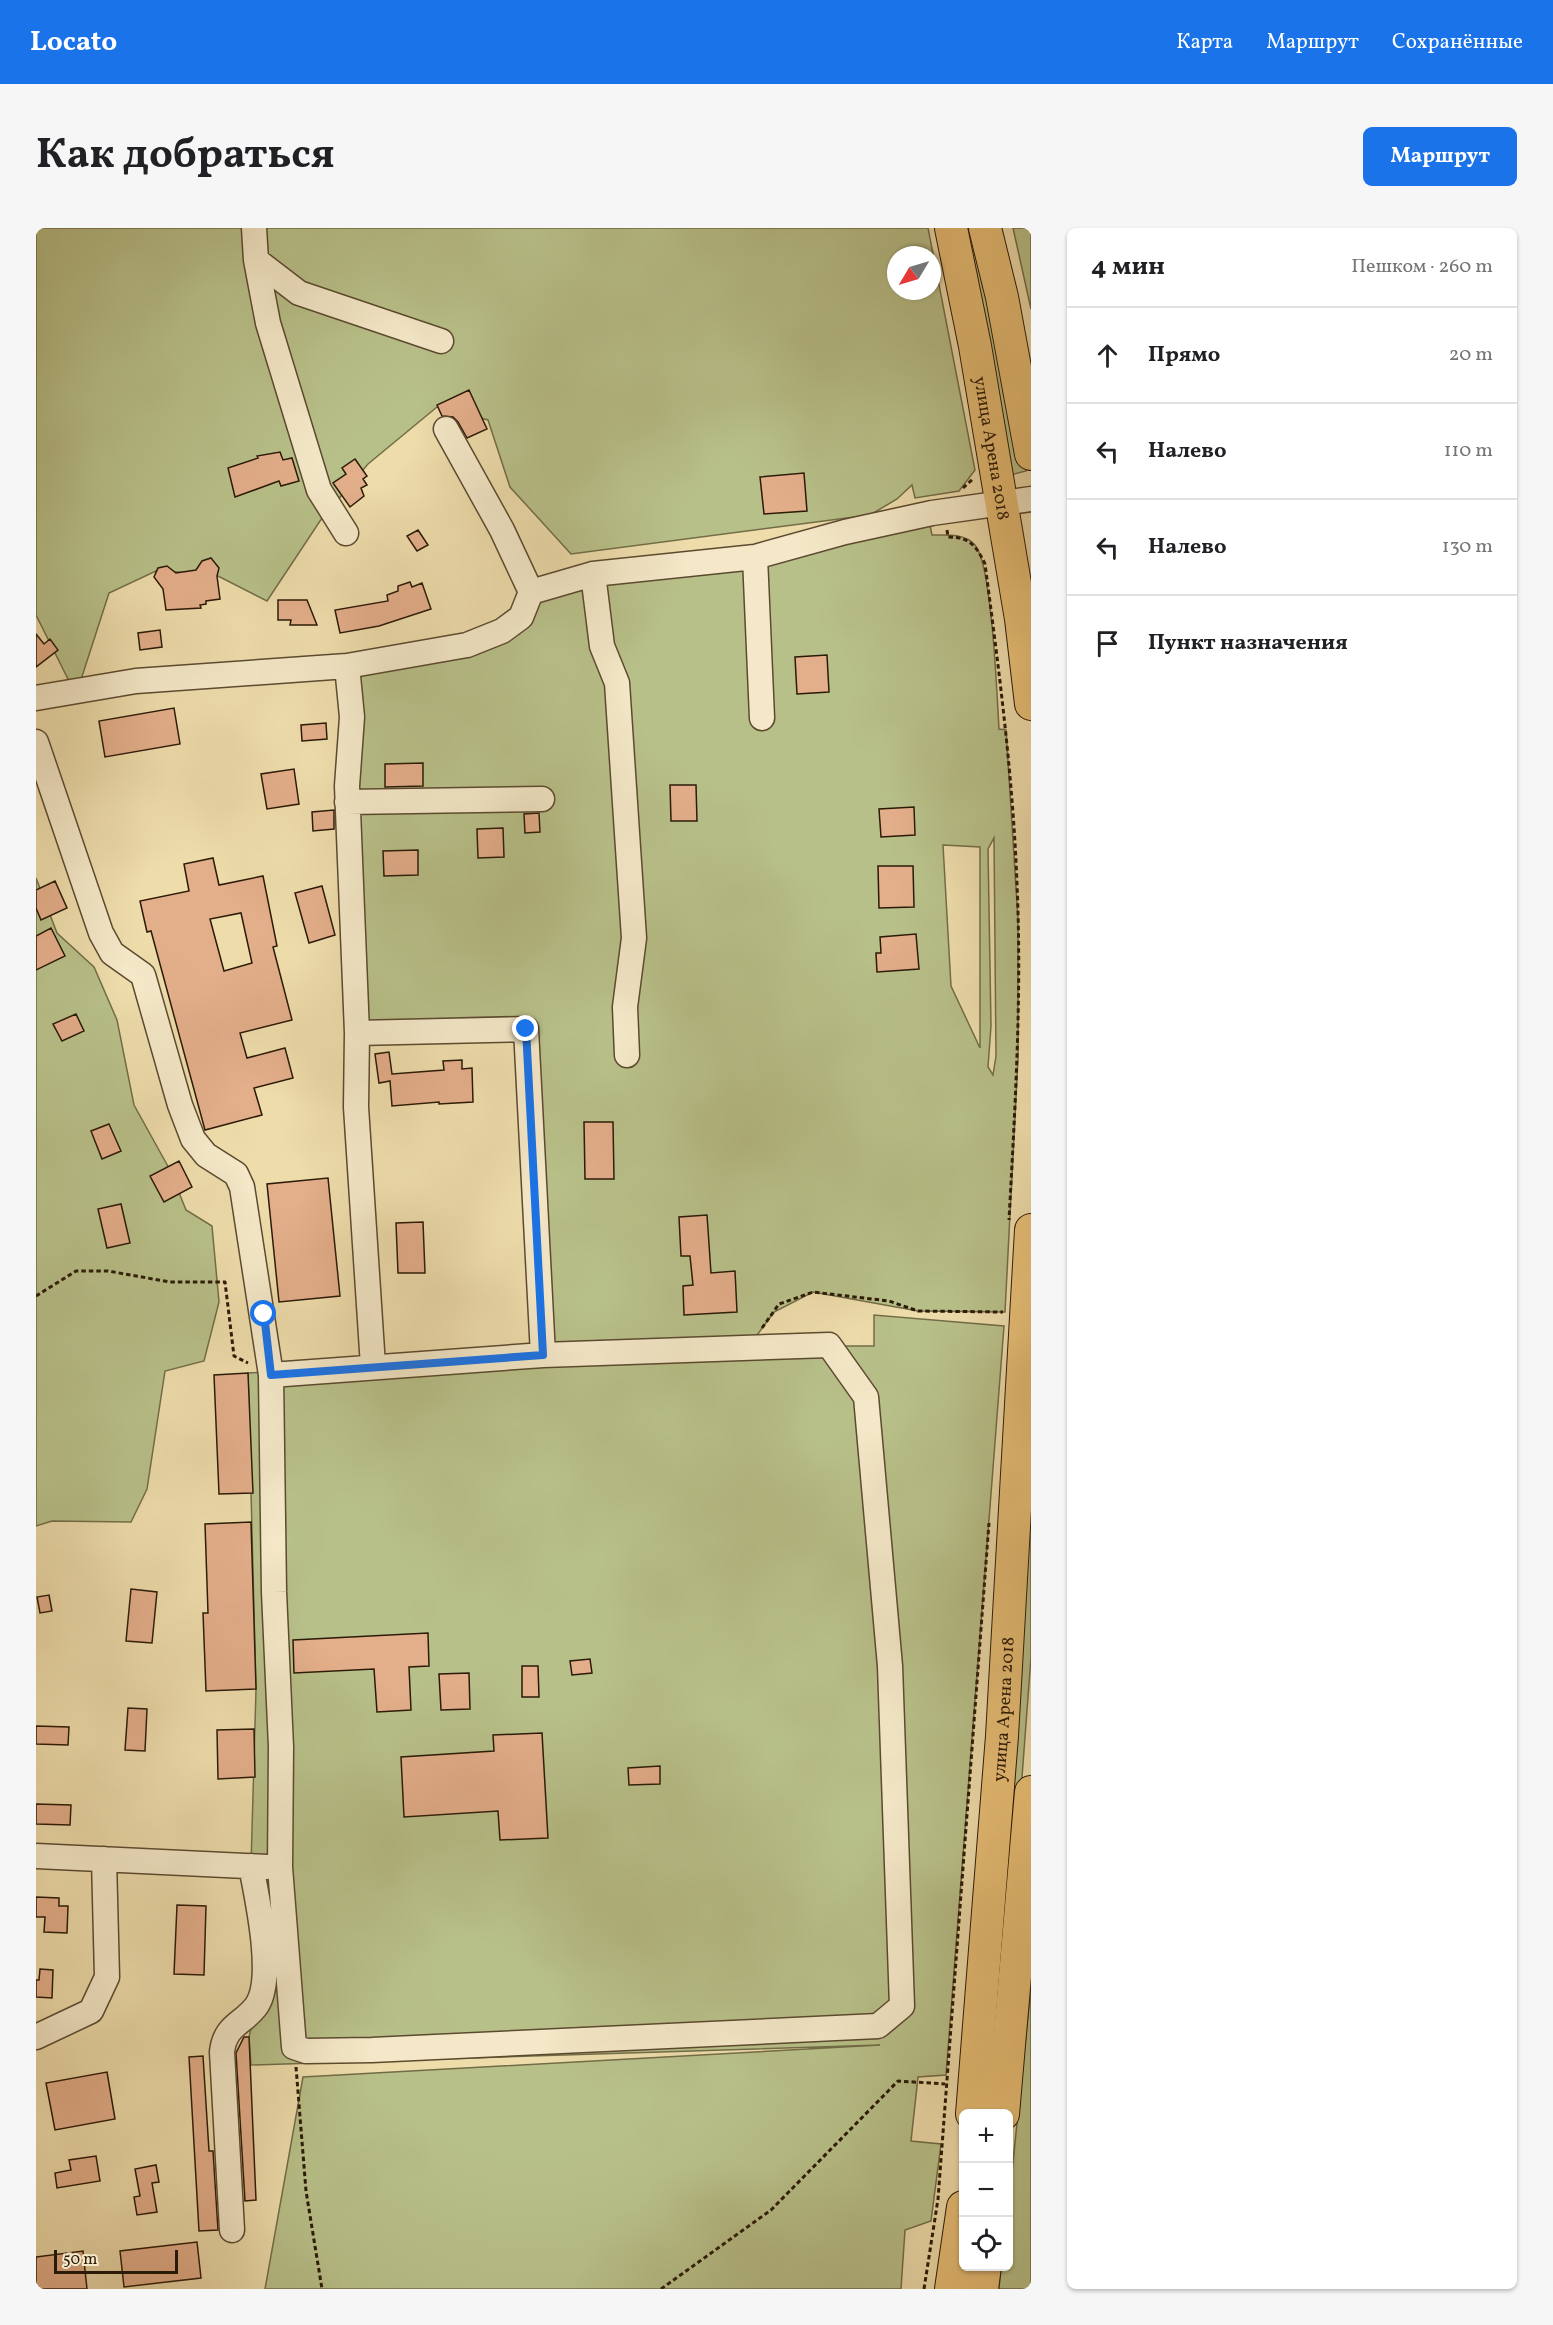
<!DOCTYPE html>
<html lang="ru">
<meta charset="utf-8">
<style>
body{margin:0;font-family:Vollkorn,serif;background:#f6f6f6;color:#202124}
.controls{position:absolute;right:18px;bottom:18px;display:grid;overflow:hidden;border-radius:9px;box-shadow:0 2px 4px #0004}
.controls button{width:54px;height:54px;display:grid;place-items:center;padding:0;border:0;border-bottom:2px solid #e0e0e0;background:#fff;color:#202124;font:30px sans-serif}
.compass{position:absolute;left:851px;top:18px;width:54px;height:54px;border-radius:50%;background:#fff;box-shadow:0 2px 4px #0004;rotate:232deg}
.scale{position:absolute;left:18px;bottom:15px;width:124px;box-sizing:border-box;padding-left:6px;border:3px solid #2b1a07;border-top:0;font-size:16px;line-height:21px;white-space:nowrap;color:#2b1a07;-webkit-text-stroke:4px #f4e8c8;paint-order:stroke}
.stop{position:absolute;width:18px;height:18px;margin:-14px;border:4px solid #1a73e8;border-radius:50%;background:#fff}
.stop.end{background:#1a73e8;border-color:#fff;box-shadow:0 2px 6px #0008}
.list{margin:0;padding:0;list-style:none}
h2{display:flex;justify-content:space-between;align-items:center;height:78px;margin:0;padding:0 24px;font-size:26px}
h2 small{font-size:20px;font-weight:400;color:#757577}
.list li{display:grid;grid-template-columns:39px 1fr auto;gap:18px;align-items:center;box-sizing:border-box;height:96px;padding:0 24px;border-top:2px solid #e0e0e0}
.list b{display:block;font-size:22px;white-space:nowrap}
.list em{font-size:20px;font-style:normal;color:#757577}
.icon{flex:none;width:33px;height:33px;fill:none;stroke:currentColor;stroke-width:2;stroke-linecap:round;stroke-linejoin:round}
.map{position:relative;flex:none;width:995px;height:2061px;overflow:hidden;border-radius:9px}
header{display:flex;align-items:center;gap:36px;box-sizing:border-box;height:84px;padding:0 30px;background:#1a73e8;color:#fff}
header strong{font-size:28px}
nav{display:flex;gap:33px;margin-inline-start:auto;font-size:21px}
.intro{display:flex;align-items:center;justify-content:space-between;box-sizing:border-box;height:144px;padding:0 36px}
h1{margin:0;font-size:42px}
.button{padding:15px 27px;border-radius:9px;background:#1a73e8;color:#fff;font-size:21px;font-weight:700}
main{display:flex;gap:36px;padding:0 36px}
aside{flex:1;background:#fff;border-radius:9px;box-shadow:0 2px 4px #0004}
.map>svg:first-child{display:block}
.green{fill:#b8c089;stroke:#726d48;stroke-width:1.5;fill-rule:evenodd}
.building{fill:#e3ae8a;stroke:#2b1a07;stroke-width:1.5;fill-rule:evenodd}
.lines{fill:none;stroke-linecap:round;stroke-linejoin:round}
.minor-casing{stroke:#5c4a30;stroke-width:27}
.major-casing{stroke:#2b1a07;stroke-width:34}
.path{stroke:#2b1a07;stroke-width:3;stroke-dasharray:4.5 3;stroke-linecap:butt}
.minor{stroke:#f4e8c8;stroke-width:24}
.major{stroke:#e7be76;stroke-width:32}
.route{stroke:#1a73e8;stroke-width:8}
.labels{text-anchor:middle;stroke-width:4.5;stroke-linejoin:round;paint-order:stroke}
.street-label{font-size:18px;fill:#2b1a07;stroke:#f4e8c8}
</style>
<header>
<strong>Locato</strong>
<nav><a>Карта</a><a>Маршрут</a><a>Сохранённые</a></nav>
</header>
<div class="intro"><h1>Как добраться</h1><a class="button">Маршрут</a></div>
<main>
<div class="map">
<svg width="995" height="2061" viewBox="0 0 995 2061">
<rect width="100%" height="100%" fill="#eedcab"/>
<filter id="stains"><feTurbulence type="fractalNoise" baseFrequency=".00333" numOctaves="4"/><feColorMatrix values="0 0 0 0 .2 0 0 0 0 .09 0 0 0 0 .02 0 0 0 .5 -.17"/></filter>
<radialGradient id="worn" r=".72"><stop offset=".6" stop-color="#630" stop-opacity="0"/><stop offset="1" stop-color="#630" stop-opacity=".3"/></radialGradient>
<path class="green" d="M 0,0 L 892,0 L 939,242 L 923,263 L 879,270 L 876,257 L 861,271 L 834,287 L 535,326 L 474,259 L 452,192 L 401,179 L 332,236 L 284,293 L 231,373 L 182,348 L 122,342 L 73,365 L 40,467 L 0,387 ZM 860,27 L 896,27 L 896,63 L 860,63 Z
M 925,0 L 941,0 L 957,67 L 990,243 L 974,247 Z
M 977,0 L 995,0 L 995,81 Z
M 894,297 L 896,307 C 910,307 929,305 939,317 C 956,336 961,469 963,501 L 970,502 L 982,691 L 982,830 L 969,1084 L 882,1083 L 777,1064 L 738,1084 L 713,1118 L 838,1118 L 838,1087 L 968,1098 L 910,1847 L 882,1849 L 875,1913 L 905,1916 L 895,1993 L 869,2002 L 865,2061 L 229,2061 L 267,1849 L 844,1817 L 215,1837 L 213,1809 L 226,1756 L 215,1638 L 220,1461 L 212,1145 L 506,1127 L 490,801 L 321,805 L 311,438 L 466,403 L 495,364 ZM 958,610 L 960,828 L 957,847 L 952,839 L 955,798 L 952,621 ZM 907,617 L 944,619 L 944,820 L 915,758 Z
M 0,650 L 21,705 L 58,739 L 81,792 L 98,877 L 134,942 L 150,982 L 176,998 L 183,1074 L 168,1133 L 129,1143 L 111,1261 L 95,1294 L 16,1293 L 0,1298 Z
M 995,1256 L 995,1429 L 967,1803 L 950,1865 Z
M 995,1759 L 995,2061 L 963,2061 L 965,2039 L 972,2038 L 973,1973 Z"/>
<path class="building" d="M 433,162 L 451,201 L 431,210 L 422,194 L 417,189 L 406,188 L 401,177 Z
M 244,224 L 247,232 L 256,230 L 263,253 L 245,258 L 243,253 L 199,269 L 192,240 L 222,230 L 221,228 Z
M 319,231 L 331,248 L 327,251 L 331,257 L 325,260 L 328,268 L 314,279 L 297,255 L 310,246 L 306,240 Z
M 768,245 L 771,283 L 728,286 L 724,249 Z
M 382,302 L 392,317 L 381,323 L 371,308 Z
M 175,330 L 183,340 L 181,348 L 184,371 L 170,373 L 170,376 L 164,377 L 165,380 L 130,382 L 127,361 L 118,349 L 122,340 L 131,338 L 140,345 L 160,342 L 166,333 Z
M 374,354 L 376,359 L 386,355 L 395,381 L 343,398 L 304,405 L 299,382 L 352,373 L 351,367 L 362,363 L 362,358 Z
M 242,372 L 271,372 L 281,397 L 254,397 L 255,392 L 242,392 Z
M 124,402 L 126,419 L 104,422 L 102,405 Z
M 0,406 L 8,416 L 14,411 L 22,422 L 0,439 Z
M 791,427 L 793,464 L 761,466 L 759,429 Z
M 138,480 L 144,516 L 69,529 L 63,493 Z
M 290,495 L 291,511 L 266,513 L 265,497 Z
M 387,535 L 387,558 L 349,559 L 349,536 Z
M 258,541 L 263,576 L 231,581 L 225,546 Z
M 634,557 L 660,557 L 661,593 L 635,593 Z
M 878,579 L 879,607 L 845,609 L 843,581 Z
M 298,582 L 298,601 L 277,603 L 276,584 Z
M 503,585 L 504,604 L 489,605 L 488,586 Z
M 467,600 L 468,629 L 442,630 L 441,601 Z
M 382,622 L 382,647 L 348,648 L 347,623 Z
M 177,630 L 183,657 L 227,648 L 241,718 L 237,719 L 256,792 L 204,805 L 211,830 L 249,820 L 257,850 L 218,860 L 226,887 L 169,902 L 115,703 L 111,704 L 104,673 L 153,663 L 148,636 ZM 205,685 L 216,735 L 188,743 L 174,691 Z
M 842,638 L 877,638 L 878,679 L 843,680 Z
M 19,653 L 31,680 L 5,692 L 0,680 L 0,662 Z
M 286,658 L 299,707 L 273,715 L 259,665 Z
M 15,700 L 29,728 L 0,742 L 0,708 Z
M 880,706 L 883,741 L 841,744 L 840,725 L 845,725 L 844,709 Z
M 40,786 L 48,803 L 26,813 L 17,796 Z
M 353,824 L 356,846 L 408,842 L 407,833 L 426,832 L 426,841 L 436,840 L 437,874 L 403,876 L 403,874 L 356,878 L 354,853 L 343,855 L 339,826 Z
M 548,894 L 577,894 L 578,951 L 549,951 Z
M 73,896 L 85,923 L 66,931 L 55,903 Z
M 143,933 L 156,959 L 128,974 L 114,948 Z
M 292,950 L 304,1068 L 243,1074 L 231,956 Z
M 85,976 L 94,1015 L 71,1020 L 62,981 Z
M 671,987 L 675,1045 L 699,1043 L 701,1084 L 648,1087 L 647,1058 L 657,1057 L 654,1028 L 645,1028 L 643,989 Z
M 387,994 L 389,1045 L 362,1045 L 360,995 Z
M 212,1145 L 217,1265 L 183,1266 L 178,1147 Z
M 215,1294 L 220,1461 L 170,1463 L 167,1385 L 172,1385 L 169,1296 Z
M 95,1361 L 121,1364 L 116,1415 L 90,1413 Z
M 13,1367 L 16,1383 L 4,1385 L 1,1369 Z
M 392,1405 L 393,1438 L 373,1439 L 375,1482 L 341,1484 L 338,1441 L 258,1445 L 257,1412 Z
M 554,1431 L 556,1445 L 536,1447 L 534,1433 Z
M 486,1438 L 502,1438 L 503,1469 L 486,1469 Z
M 433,1445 L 434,1481 L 405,1482 L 403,1446 Z
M 92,1480 L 111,1481 L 109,1523 L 89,1522 Z
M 0,1498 L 33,1499 L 32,1517 L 0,1516 Z
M 218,1501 L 219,1549 L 182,1551 L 181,1502 Z
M 506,1505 L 512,1610 L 464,1612 L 462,1583 L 368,1589 L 365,1529 L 458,1523 L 457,1507 Z
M 624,1538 L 624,1556 L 593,1557 L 592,1540 Z
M 0,1576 L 35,1577 L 34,1597 L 0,1596 Z
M 0,1669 L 23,1670 L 23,1678 L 32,1678 L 31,1705 L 8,1704 L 9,1689 L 0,1689 Z
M 141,1677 L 170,1678 L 168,1747 L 138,1746 Z
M 4,1741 L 17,1742 L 16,1770 L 0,1769 L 0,1752 L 3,1752 Z
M 208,1809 L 213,1809 L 220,1972 L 209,1973 L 200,1825 Z
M 167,1828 L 173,1923 L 177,1923 L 182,2002 L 163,2003 L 153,1829 Z
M 71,1844 L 79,1891 L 19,1902 L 10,1855 Z
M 60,1928 L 64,1953 L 21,1960 L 19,1945 L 35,1942 L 33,1932 Z
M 120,1937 L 123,1954 L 116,1955 L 121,1984 L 101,1987 L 98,1969 L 104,1968 L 99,1941 Z
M 161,2014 L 165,2050 L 88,2059 L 84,2023 Z
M 47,2023 L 51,2061 L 0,2061 L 0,2029 Z"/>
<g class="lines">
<g class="minor-casing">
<path id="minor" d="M 218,0 L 220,32
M 310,305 L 283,262 L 232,95 L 220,32 L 263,65 L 405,113
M 719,329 L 726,490
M 495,364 L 557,346
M 311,438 L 316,489 L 311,558 L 321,805 L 320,879 L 337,1138
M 0,470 L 100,453 L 311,438 L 431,417 L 466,403 L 485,389 L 495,364 L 466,302 L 410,201
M 0,514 L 65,705 L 76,725 L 107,747 L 144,877 L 157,911 L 170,927 L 200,946 L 206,959 L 235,1147 L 238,1364 L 245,1519 L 244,1639 L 258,1819 L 270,1823 L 336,1822 L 842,1798 L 866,1778 L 854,1438 L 830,1169 L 793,1117 L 507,1127 L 235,1147
M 311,574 L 506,571
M 321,805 L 490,801 L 507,1127
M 591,827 L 589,779 L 598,710 L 581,455 L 566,418 L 557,346 L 719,329 L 809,304 L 896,285 L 995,271
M 0,1628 L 231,1639
M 0,1809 L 55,1783 L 71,1749 L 68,1631
M 196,2002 L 186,1824 C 189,1796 208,1796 221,1777 C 239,1749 221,1670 215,1638"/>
</g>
<g class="major-casing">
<g id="major">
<path id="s1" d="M 915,0 L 939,118 L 985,391 L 995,476"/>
<path d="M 949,0 L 966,69 L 995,226"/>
<path id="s2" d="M 936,1886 L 966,1508 L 995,1002"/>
<path d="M 967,1886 L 995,1564"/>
<path d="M 915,2061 L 927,1979"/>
<path d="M 946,2061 L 949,2038"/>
</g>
</g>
<path class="path" d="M 927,260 L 937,251
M 911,302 L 912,309 C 933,309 940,317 949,336 C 963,442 977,549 981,656 C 986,768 979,880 973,992
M 0,1068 L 40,1043 L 72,1043 L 134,1054 L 189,1054 L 198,1128 L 212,1135
M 726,1100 L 743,1076 L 777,1064 L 853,1073 L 882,1083 L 967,1084
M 260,1839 L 270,1963 L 286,2061
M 625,2061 L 735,1982 L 862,1853 L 909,1856
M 888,2061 L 902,1971 L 953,1295"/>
<use href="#minor" class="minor"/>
<use href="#major" class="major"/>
</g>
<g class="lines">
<path class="route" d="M 228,1086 L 235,1147 L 507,1127 L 490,801"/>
</g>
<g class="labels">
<g class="street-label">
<text dy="6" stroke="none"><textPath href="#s1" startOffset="224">улица Арена 2018</textPath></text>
<text dy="6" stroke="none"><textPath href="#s2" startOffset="406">улица Арена 2018</textPath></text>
</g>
</g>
<rect width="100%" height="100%" filter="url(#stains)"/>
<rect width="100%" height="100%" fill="url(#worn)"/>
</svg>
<div class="controls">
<button>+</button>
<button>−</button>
<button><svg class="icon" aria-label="locate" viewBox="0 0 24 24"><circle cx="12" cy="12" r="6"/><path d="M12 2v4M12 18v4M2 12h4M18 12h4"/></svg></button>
</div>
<svg class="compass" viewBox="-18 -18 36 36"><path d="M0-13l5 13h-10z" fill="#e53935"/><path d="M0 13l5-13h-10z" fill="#757577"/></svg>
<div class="scale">50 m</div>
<div class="stop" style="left:228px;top:1086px"></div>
<div class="stop end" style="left:490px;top:801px"></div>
</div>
<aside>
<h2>4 мин<small>Пешком · 260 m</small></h2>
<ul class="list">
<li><svg class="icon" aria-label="ahead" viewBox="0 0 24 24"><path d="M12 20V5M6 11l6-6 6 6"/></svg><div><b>Прямо</b></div><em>20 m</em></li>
<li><svg class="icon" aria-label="left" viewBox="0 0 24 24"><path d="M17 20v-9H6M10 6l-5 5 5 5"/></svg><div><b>Налево</b></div><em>110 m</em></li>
<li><svg class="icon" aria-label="left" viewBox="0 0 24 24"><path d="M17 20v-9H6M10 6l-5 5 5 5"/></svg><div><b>Налево</b></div><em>130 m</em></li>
<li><svg class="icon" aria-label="arrive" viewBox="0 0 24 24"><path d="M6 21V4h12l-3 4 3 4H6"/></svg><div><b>Пункт назначения</b></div></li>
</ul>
</aside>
</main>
